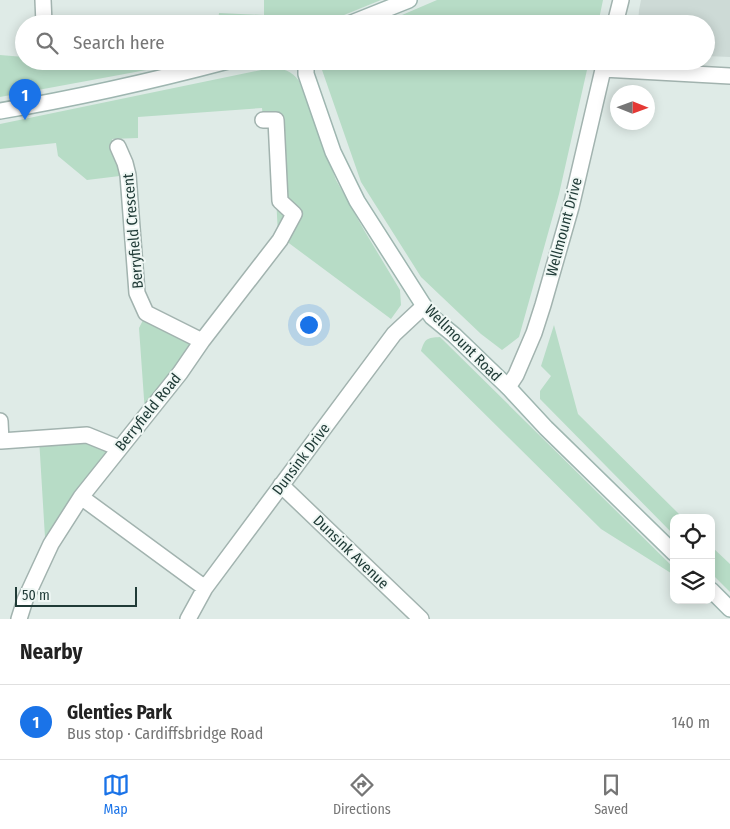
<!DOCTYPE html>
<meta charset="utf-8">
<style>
body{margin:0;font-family:"Fira Sans Condensed",sans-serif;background:#f2f2f2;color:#222}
.controls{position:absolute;right:15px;bottom:15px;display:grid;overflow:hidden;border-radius:10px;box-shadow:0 2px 12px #0003}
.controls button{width:45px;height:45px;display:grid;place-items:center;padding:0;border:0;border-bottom:1px solid #e0e0e0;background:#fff;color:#222;font:25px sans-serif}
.compass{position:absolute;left:610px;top:85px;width:45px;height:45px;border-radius:50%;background:#fff;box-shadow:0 2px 12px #0003;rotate:91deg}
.scale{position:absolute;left:15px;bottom:12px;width:122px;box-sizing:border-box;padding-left:5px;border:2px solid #203b37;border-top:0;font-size:14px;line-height:18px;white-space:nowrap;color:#203b37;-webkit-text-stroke:4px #eff7f4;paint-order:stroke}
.you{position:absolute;left:308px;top:324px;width:18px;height:18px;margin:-12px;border:4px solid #fff;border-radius:50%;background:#1a73e8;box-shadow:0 0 0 8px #1a73e833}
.badge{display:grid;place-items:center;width:32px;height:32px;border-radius:50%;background:#1a73e8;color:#fff;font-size:16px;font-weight:700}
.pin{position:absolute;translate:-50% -41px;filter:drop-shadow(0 1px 2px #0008)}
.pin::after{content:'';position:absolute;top:26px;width:18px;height:15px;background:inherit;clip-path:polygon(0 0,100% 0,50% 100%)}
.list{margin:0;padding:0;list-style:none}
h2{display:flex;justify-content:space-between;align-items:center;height:65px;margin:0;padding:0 20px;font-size:21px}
h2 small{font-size:16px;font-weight:400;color:#767676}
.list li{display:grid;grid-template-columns:32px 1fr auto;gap:15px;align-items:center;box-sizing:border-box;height:75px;padding:0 20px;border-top:1px solid #e0e0e0}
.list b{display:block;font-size:19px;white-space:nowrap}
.list p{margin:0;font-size:16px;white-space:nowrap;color:#767676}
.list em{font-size:16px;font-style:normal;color:#767676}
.icon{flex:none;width:28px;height:28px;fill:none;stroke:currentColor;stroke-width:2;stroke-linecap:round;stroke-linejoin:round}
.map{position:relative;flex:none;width:730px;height:619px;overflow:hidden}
.search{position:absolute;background:#fff;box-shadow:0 2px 12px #0003;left:15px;right:15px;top:15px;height:55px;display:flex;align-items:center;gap:12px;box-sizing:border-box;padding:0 18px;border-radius:28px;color:#767676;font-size:19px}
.sheet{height:140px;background:#fff}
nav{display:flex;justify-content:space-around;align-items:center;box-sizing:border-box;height:70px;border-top:1px solid #e0e0e0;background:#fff;font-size:14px;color:#767676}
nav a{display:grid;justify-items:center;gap:2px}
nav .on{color:#1a73e8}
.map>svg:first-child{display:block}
.built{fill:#cddad6}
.green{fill:#b7dcc6}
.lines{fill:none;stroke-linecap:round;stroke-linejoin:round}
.street-casing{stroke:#a2b3af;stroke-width:18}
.secondary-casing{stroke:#9eb6b0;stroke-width:18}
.street{stroke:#fff;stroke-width:15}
.secondary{stroke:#fff;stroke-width:15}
.labels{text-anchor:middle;stroke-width:4;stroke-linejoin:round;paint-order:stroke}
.street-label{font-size:15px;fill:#203b37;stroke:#eff7f4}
</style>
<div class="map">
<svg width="730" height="619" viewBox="0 0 730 619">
<rect width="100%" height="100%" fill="#dfebe7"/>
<path class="built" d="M 641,0 L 730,0 L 730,57 L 706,56 L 706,24 L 638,24 L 639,10 Z"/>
<path class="green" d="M 264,0 L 381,0 L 322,24 L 85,24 L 85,18 L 218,21 L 219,13 L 264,15 Z
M 437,0 L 603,0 L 598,24 L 381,24 Z
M 0,55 L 24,57 L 24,61 L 33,61 L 33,64 L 83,65 L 83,61 L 195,61 L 0,97 Z
M 324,61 L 589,61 L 559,194 L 519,337 L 502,350 L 481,334 L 421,277 L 361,182 L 321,67 Z
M 271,68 C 283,68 292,71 299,81 L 336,180 L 364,230 L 400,290 L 401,305 L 391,319 L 278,235 L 272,119 L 263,119 L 262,108 L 138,117 L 138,138 L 112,139 L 125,163 L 128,175 L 87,180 L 58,156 L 56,143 L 0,149 L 0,124 Z
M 146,314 L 199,341 L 145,413 L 139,328 Z
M 554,325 L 578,414 L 683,518 L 674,518 L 674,535 L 540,399 L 540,391 L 551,376 L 541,366 Z
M 440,337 L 674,568 L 674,575 L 601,529 L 421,351 C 425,338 427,338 440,337 Z
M 87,435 L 119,448 L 46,554 L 39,438 Z
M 711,546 L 730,564 L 730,592 L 711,573 Z"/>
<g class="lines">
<g class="street-casing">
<path id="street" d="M 43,0 L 44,24
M 615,24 L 621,0
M 603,69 L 730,76
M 118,147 L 125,163 L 128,175 L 137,293 L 146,313 L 202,341
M 508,387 L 516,375 L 534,333 L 543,305 L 571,207 L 605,61
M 0,421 L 1,441 L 87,435 L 119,448
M 281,485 L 421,619
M 81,497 L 205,588
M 19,619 L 25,600 L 51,544 L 81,497 L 180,373 L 202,341 L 280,240 L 294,214 L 280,201 L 276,120 L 263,120
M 188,619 L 205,588 L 394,334 L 424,306"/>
</g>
<g class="secondary-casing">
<path id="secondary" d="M 349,24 L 409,0
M 306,61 L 306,74 L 333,152 L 357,201 L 424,306 L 432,317 L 454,335 L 508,387 L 546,428 L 674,553
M 0,111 C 77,98 152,81 228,61
M 711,590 L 730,609"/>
</g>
<use href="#street" class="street"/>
<use href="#secondary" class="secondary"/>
</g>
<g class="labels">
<g class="street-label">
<text transform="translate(564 227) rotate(-75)" y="5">Wellmount Drive</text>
<text transform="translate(133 231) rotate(-95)" y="5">Berryfield Crescent</text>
<text transform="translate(463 343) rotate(45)" y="5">Wellmount Road</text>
<text transform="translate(148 412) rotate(-51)" y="5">Berryfield Road</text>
<text transform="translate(301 459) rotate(-53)" y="5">Dunsink Drive</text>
<text transform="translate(351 552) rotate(44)" y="5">Dunsink Avenue</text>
</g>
</g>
</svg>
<div class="controls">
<button><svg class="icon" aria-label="locate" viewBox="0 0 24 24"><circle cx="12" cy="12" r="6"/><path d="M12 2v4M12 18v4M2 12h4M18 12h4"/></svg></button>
<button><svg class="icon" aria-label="layers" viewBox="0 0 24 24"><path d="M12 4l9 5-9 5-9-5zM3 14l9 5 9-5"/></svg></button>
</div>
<svg class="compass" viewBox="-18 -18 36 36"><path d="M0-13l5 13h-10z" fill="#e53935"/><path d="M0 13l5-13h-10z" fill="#767676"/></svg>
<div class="scale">50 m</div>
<div class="you"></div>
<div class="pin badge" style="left:25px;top:120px">1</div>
<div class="search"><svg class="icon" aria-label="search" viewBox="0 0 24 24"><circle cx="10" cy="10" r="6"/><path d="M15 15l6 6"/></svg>Search here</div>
</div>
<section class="sheet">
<h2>Nearby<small></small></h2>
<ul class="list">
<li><span class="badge">1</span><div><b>Glenties Park</b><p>Bus stop · Cardiffsbridge Road</p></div><em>140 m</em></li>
</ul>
</section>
<nav>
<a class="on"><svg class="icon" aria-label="map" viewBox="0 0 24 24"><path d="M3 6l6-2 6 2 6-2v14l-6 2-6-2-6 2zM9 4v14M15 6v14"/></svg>Map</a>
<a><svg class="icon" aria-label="directions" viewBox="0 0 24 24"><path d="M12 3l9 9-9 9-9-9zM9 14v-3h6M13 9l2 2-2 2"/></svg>Directions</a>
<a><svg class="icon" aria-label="saved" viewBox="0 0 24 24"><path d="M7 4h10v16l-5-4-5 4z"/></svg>Saved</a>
</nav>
